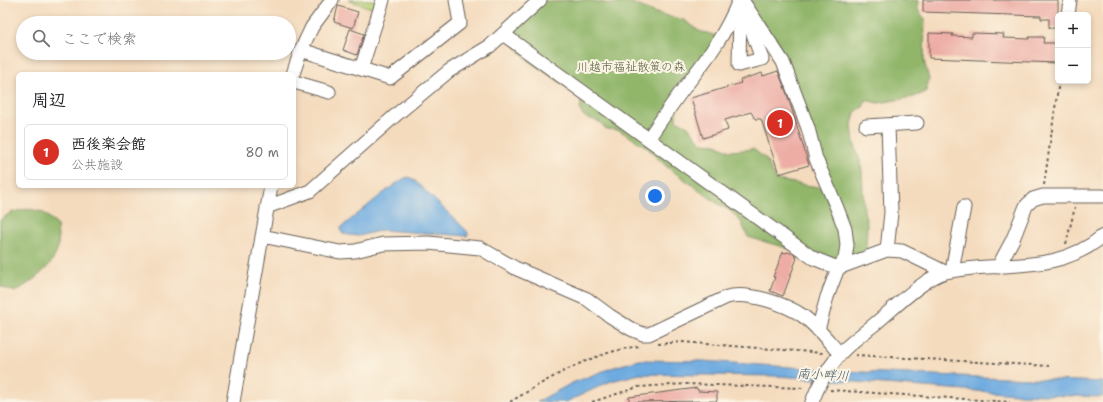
<!DOCTYPE html>
<html lang="ja">
<meta charset="utf-8">
<style>
body{margin:0;font-family:"Shantell Sans","Klee One",sans-serif;background:#f2f2f2;color:#202124}
.controls{position:absolute;right:12px;top:12px;display:grid;overflow:hidden;border-radius:6px;box-shadow:0 2px 6px #0003}
.controls button{width:36px;height:36px;display:grid;place-items:center;padding:0;border:0;border-bottom:1px solid #e0e0e0;background:#fff;color:#202124;font:20px sans-serif}
.you{position:absolute;left:655px;top:196px;width:14px;height:14px;margin:-10px;border:3px solid #fff;border-radius:50%;background:#1a73e8;box-shadow:0 0 0 6px #1a73e833}
.badge{display:grid;place-items:center;width:26px;height:26px;border-radius:50%;background:#d93025;color:#fff;font-size:13px;font-weight:700}
.pin{position:absolute;translate:-50% -50%;border:2px solid #fff;box-shadow:0 1px 4px #0006}
.list{margin:0;padding:0;list-style:none}
h2{display:flex;justify-content:space-between;align-items:center;height:52px;margin:0;padding:0 16px;font-size:17px}
h2 small{font-size:13px;font-weight:400;color:#757577}
.list li{display:grid;grid-template-columns:26px 1fr auto;gap:12px;align-items:center;box-sizing:border-box;height:56px;margin:0 8px 8px;padding:0 8px;border:1px solid #e0e0e0;border-radius:6px}
.list b{display:block;font-size:15px;white-space:nowrap}
.list p{margin:0;font-size:13px;white-space:nowrap;color:#757577}
.list em{font-size:13px;font-style:normal;color:#757577}
.icon{flex:none;width:22px;height:22px;fill:none;stroke:currentColor;stroke-width:2;stroke-linecap:round;stroke-linejoin:round}
.map{position:relative;flex:none;width:1103px;height:402px;overflow:hidden}
.search{position:absolute;background:#fff;box-shadow:0 2px 6px #0003;left:16px;top:16px;width:280px;height:44px;display:flex;align-items:center;gap:10px;box-sizing:border-box;padding:0 14px;border-radius:22px;color:#757577;font-size:15px}
.panel{position:absolute;background:#fff;box-shadow:0 2px 6px #0003;left:16px;top:72px;width:280px;height:116px;border-radius:6px}
.map>svg:first-child{display:block}
.green{fill:#b7d47a;stroke:#6a784b}
.forest{fill:#91b66a;stroke:#566943}
.water{fill:#6eabe0;stroke:#45647e}
.building{fill:#edaca4}
.lines{fill:none;stroke-linecap:round;stroke-linejoin:round}
.minor-casing{stroke:#685f55;stroke-width:15}
.path{stroke:#685f55;stroke-width:2;stroke-dasharray:3 3;stroke-linecap:butt}
.minor{stroke:#fff;stroke-width:13}
.labels{text-anchor:middle;stroke-width:4;stroke-linejoin:round;paint-order:stroke}
.park-label{font-size:12px;fill:#525c3d;stroke:#fcf5e5}
.water-label{font-size:13px;font-style:italic;fill:#3d556a;stroke:#fcf5e5}
</style>
<div class="map">
<svg width="1103" height="402" viewBox="0 0 1103 402">
<rect width="100%" height="100%" fill="#fcf5e5"/>
<filter id="ink" filterUnits="userSpaceOnUse"><feTurbulence type="fractalNoise" baseFrequency=".025" numOctaves="2"/><feDisplacementMap in="SourceGraphic" scale="8" xChannelSelector="R" yChannelSelector="G"/><feConvolveMatrix kernelMatrix="1 2 1 2 8 2 1 2 1" color-interpolation-filters="sRGB"/></filter>
<filter id="wash" filterUnits="userSpaceOnUse"><feTurbulence type="fractalNoise" baseFrequency=".012" numOctaves="4" result="noise"/><feDisplacementMap in="SourceGraphic" scale="16" xChannelSelector="R" yChannelSelector="G"/><feGaussianBlur stdDeviation="0.9" result="paint"/><feColorMatrix in="noise" values="0 0 0 0 0 0 0 0 0 0 0 0 0 0 0 0 0 1.4 0 .05"/><feComposite in="paint" operator="in"/></filter>
<g filter="url(#wash)">
<rect width="100%" height="100%" fill="#f4dbbe"/>
<path class="green" d="M 348,0 L 378,0 L 375,9 Z"/>
<path class="forest" d="M 563,0 L 587,0 L 611,4 L 630,2 L 656,13 L 684,20 L 699,31 L 714,35 L 720,46 L 677,109 L 676,120 L 688,126 L 701,143 L 716,144 L 730,151 L 753,149 L 766,159 L 776,180 L 824,188 L 825,168 L 749,0 L 918,0 L 918,10 L 925,19 L 924,61 L 929,79 L 926,92 L 914,97 L 878,103 L 866,100 L 863,107 L 855,112 L 852,125 L 854,143 L 860,161 L 862,171 L 864,211 L 867,224 L 866,252 L 836,262 L 748,237 L 741,222 L 732,212 L 717,203 L 666,166 L 645,146 L 619,130 L 606,129 L 600,122 L 585,117 L 580,111 L 581,99 L 568,88 L 530,62 L 513,44 L 509,19 C 519,12 530,3 544,1 C 551,0 553,4 563,0 Z
M 29,209 L 43,212 L 57,225 C 57,232 59,241 58,247 C 54,267 31,282 15,292 L 0,286 L 0,220 L 12,212 Z"/>
<path class="water" d="M 408,177 L 413,179 L 467,231 L 468,234 L 467,236 L 382,230 L 359,236 L 348,235 L 342,233 L 340,229 L 344,225 C 356,216 398,179 408,177 Z
M 639,360 L 703,361 L 862,372 L 1103,382 L 1103,397 L 1017,394 L 777,376 L 640,374 L 611,381 L 566,402 L 537,402 L 572,383 L 614,367 Z"/>
<g id="blocks">
<path class="building" d="M 923,0 L 1058,0 L 1058,28 L 1049,28 L 1049,19 L 1041,19 L 1041,16 L 923,12 Z
M 338,6 L 358,12 L 353,28 L 334,22 Z
M 350,29 L 364,34 L 357,55 L 343,50 Z
M 929,33 L 953,34 L 952,36 L 972,37 L 972,33 L 1004,34 L 1003,38 L 1029,39 L 1029,37 L 1044,37 L 1043,43 L 1057,43 L 1056,63 L 929,58 Z
M 778,71 L 787,94 L 809,165 L 779,174 L 761,119 L 755,119 L 751,112 L 725,120 L 728,130 L 703,138 L 691,98 L 741,83 L 740,80 L 762,73 L 763,76 Z
M 783,252 L 786,253 L 787,252 L 794,254 L 796,255 L 795,257 L 797,258 L 783,296 L 770,291 L 775,277 L 773,277 Z
M 697,388 L 698,391 L 717,392 L 717,401 L 629,402 L 629,397 Z"/>
</g>
</g>
<g filter="url(#ink)">
<use href="#blocks" fill-opacity="0" stroke="#685f55" stroke-width="1"/>
<g class="lines">
<g class="minor-casing">
<path id="minor" d="M 742,0 L 783,62 L 808,128 L 816,159 L 837,208 L 845,229 L 847,245 L 845,259 L 838,268
M 740,8 L 739,65 L 762,59 L 748,20
M 1068,15 L 1070,0
M 503,34 L 813,258 L 838,268 L 827,297 L 818,330
M 301,50 L 390,78 L 460,23 L 456,0
M 361,69 L 383,0
M 293,74 L 301,50 L 312,27 L 332,0
M 294,82 L 329,92
M 866,126 L 917,123
M 648,139 C 660,122 671,105 684,88 C 706,60 726,34 739,0
M 267,207 L 310,191 L 397,114 L 449,71 L 490,46 L 540,0
M 262,236 L 340,252 L 355,251 L 383,244 L 428,243 L 480,248 L 515,268 L 587,299 L 610,316 L 631,329 L 643,334 L 649,334 L 727,297 C 747,291 786,304 803,316 C 817,326 828,341 840,354
M 887,250 L 891,213 L 888,125
M 998,267 L 1013,239 L 1026,206 L 1033,199 L 1043,196 L 1103,196
M 838,268 L 887,250 L 902,251 L 945,272
M 952,271 L 964,207
M 233,402 L 271,186
M 812,402 C 818,385 828,369 839,355 C 849,343 864,333 876,323 C 893,309 925,277 946,272 C 1002,260 1055,276 1103,236"/>
</g>
<path class="path" d="M 1044,185 L 1059,81
M 1066,244 L 1075,207
M 658,344 L 681,342 L 823,353
M 855,355 L 1049,366
M 830,390 L 1010,402
M 510,402 C 550,378 592,352 640,346
M 592,402 L 638,387 L 686,384 L 804,388"/>
<use href="#minor" class="minor"/>
</g>
</g>
<g class="labels">
<g class="park-label">
<text x="631" y="71">川越市福祉散策の森</text>
</g>
<g class="water-label">
<text transform="translate(823 374) rotate(3)" y="5">南小畔川</text>
</g>
</g>
</svg>
<div class="controls">
<button>+</button>
<button>−</button>
</div>
<div class="you"></div>
<div class="pin badge" style="left:780px;top:123px">1</div>
<div class="search"><svg class="icon" aria-label="search" viewBox="0 0 24 24"><circle cx="10" cy="10" r="6"/><path d="M15 15l6 6"/></svg>ここで検索</div>
<section class="panel">
<h2>周辺<small></small></h2>
<ul class="list">
<li><span class="badge">1</span><div><b>西後楽会館</b><p>公共施設</p></div><em>80 m</em></li>
</ul>
</section>
</div>
